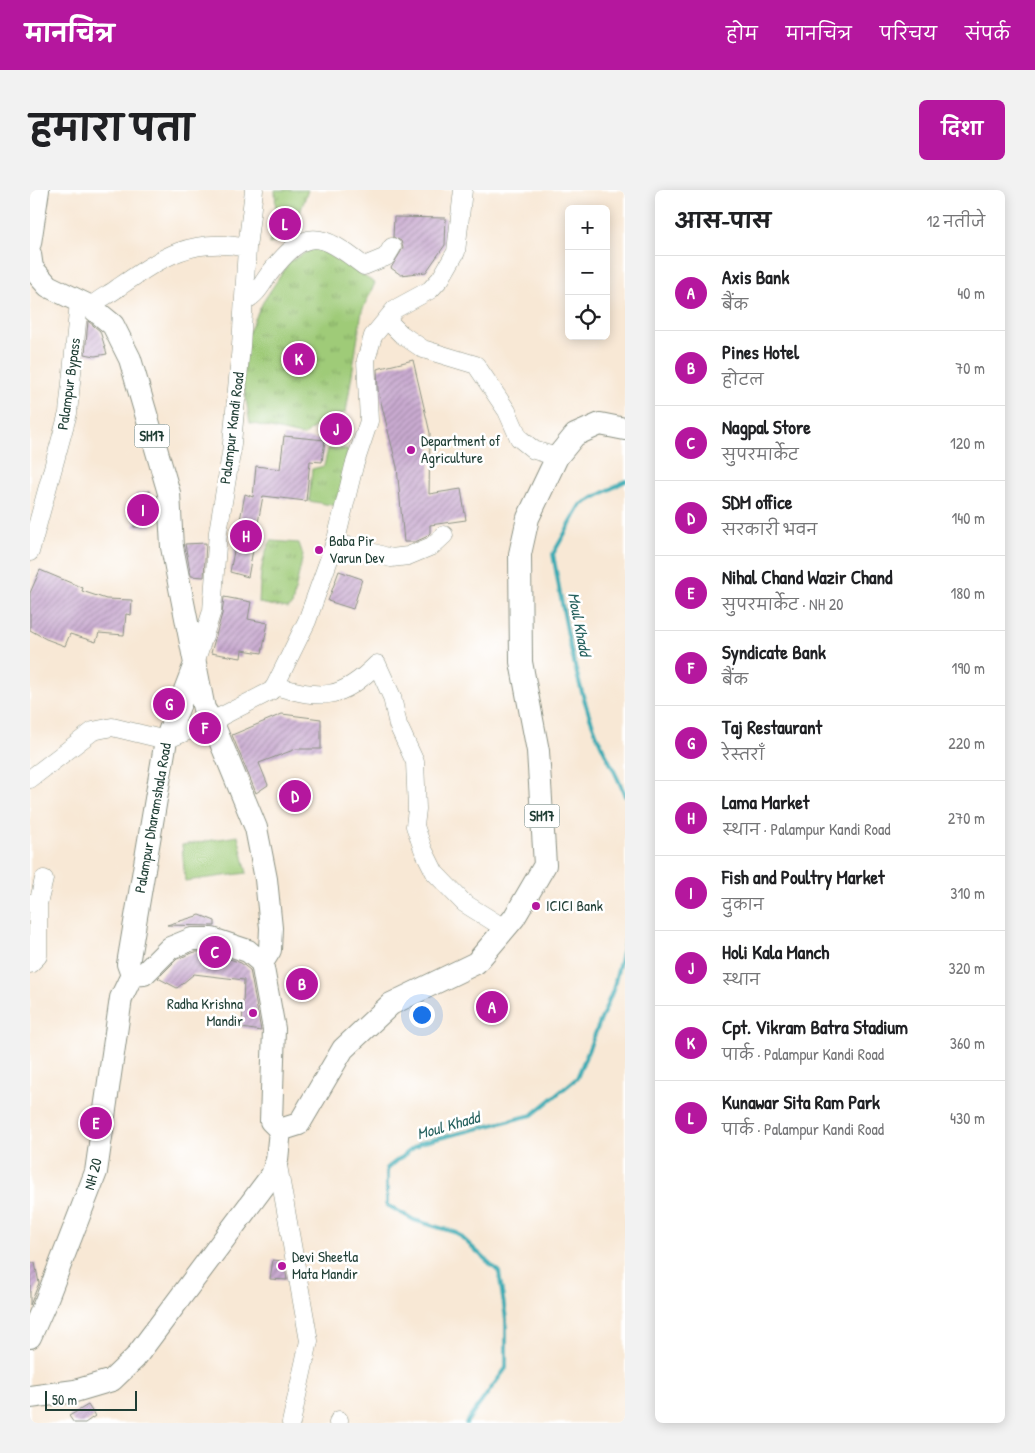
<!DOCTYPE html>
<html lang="hi">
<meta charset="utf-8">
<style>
body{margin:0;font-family:"Patrick Hand","Playpen Sans Deva",sans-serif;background:#f2f2f2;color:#202124}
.controls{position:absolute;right:15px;top:15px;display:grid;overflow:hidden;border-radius:8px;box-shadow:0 2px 12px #0003}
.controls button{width:45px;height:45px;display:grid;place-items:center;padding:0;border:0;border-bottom:1px solid #e0e0e0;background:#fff;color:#202124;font:25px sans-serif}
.scale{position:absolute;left:15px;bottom:12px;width:92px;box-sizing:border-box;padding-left:5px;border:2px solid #1f3d34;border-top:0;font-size:14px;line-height:18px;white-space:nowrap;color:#1f3d34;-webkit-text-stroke:4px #fff;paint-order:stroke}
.you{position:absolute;left:391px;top:824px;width:18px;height:18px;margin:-12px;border:4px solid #fff;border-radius:50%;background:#1a73e8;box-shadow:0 0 0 8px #1a73e833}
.badge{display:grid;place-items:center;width:32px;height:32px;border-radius:50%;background:#b5179e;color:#fff;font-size:16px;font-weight:700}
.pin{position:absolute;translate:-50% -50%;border:2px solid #fff;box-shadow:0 1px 5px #0006}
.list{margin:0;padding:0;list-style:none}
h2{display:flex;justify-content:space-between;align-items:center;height:65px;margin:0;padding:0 20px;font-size:21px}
h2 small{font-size:16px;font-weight:400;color:#757577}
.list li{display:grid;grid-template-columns:32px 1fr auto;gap:15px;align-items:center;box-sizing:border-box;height:75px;padding:0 20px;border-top:1px solid #e0e0e0}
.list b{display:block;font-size:19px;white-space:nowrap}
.list p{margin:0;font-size:16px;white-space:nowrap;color:#757577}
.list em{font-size:16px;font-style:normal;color:#757577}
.icon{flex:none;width:28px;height:28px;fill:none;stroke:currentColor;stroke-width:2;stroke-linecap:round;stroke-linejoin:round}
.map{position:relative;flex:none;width:595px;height:1233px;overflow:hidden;border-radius:8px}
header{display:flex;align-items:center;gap:30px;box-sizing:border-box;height:70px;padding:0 25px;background:#b5179e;color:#fff}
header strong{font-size:24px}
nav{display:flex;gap:28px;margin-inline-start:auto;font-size:18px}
.intro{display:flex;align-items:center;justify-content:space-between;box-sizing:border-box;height:120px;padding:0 30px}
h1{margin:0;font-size:35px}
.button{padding:12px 22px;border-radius:8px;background:#b5179e;color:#fff;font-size:18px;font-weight:700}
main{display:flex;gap:30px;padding:0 30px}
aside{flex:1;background:#fff;border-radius:8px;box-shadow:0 2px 12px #0003}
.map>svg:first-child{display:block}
.grass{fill:url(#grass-tufts);stroke:#5f8456}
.garden{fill:#9fcb78;stroke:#5f8456}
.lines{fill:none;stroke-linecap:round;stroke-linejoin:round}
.stream{stroke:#39aab3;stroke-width:4}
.building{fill:url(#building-hatch)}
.minor-casing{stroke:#8c9284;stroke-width:19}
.major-casing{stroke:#8c9284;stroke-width:24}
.minor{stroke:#fff;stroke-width:18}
.major{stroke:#fff;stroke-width:22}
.poi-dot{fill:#b5179e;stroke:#fff;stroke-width:2}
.labels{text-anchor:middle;stroke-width:5;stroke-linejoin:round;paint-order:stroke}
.shield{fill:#fff;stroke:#627771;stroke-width:1}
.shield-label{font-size:14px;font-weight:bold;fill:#1f3d34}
.street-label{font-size:15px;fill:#1f3d34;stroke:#fff}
.poi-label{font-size:15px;fill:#1f3d34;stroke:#fff;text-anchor:start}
.water-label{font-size:16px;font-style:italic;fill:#286360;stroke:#fff}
</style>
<header>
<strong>मानचित्र</strong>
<nav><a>होम</a><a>मानचित्र</a><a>परिचय</a><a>संपर्क</a></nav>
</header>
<div class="intro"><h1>हमारा पता</h1><a class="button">दिशा</a></div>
<main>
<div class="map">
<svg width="595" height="1233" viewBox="0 0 595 1233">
<defs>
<pattern id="grass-tufts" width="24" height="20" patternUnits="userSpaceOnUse" patternTransform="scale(1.25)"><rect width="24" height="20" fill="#9fcb78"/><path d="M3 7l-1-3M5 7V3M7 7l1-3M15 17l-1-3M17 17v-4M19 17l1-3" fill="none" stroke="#81a663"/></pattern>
<pattern id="building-hatch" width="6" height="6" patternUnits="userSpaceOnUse" patternTransform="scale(1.25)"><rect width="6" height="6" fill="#c9aad0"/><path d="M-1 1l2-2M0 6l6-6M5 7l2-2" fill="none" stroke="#a38caa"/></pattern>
</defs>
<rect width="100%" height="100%" fill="#fff"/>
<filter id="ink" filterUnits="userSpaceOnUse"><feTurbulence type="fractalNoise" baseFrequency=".02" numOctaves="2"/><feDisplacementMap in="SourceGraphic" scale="10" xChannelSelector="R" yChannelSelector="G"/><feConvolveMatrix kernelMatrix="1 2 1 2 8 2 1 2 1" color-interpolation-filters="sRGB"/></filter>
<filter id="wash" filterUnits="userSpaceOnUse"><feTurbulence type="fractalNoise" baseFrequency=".0096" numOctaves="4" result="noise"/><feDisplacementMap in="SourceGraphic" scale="20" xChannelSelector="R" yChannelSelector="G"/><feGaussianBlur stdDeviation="1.12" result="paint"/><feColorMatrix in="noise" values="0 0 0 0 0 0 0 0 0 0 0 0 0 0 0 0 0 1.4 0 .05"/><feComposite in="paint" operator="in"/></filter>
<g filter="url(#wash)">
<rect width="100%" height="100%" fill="#f8e8d5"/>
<path class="grass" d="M 245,0 L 278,0 L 262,45 L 239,54 L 246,24 Z
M 286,57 L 345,93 L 332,121 L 316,222 L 290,232 L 274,246 L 220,233 L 213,190 L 216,148 L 233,112 L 260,71 Z
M 298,259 L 318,259 L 311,309 L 307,316 L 279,311 L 282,279 L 294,276 Z
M 241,351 L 269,353 L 273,365 L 262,415 L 258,418 L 229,413 C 230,394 230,368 241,351 Z"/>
<path class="garden" d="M 208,646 L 217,683 L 155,691 L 152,655 Z"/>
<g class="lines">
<path class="stream" d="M 595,291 L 551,315 L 523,364 C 534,424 543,486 566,543 C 575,565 587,584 595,606
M 436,1233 L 476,1178 L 476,1129 L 469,1082 L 427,1043 L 384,1030 L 357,1015 L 357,978 L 390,953 L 502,925 L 547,888 L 583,800 L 595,751"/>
</g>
<g id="blocks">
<path class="building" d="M 364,27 L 416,28 L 415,55 L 396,82 L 371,85 L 361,78 L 373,58 L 371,51 L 363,47 Z
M 58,131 L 70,141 L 77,164 L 65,166 L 55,164 Z
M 383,170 L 400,243 L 399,304 L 431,299 L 436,330 L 400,335 L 400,343 L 396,347 L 385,352 L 374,352 L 367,277 L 348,200 L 347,179 Z
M 313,230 L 318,242 L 302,249 L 293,236 Z
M 254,246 L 295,250 L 292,272 L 280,271 L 276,311 L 233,306 L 218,387 L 200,382 L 215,304 L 223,307 L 226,276 L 250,279 Z
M 120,301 L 122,336 L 104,337 L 106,304 Z
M 176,353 L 174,387 L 161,386 L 155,354 Z
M 10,380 L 53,398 L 52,401 L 76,409 L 102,410 L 101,425 L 96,424 L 94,445 L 69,443 L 66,452 L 40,444 L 35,456 L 16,449 L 0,440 L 0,403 Z
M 309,381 L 332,389 L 323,419 L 298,411 Z
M 194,407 L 221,412 L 218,429 L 238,433 L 232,463 L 212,460 L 211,468 L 181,463 L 192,424 Z
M 252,524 L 291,529 L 291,559 L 266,559 L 229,573 L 238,595 L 226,603 L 202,545 Z
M 170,725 L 185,731 L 185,736 L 137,735 Z
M 165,762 L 180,762 L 211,773 L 220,780 L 231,841 L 212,838 L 214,790 L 164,784 L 147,798 L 128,788 L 147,769 Z
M 243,1070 L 254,1071 L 257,1090 L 240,1089 Z
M 0,1073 L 5,1073 L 9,1093 L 0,1115 Z
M 58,1215 L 65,1226 L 55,1233 L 44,1233 L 39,1226 Z"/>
</g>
</g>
<g filter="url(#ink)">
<use href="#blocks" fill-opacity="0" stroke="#8c9284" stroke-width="1"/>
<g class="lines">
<g class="minor-casing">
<path id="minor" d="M 214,112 C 229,102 229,98 239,84 C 276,37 289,41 334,76 L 356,67 L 362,57
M 61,117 C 67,109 81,104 89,97 C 132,67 163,46 217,58
M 357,130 L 371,144 L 393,159 L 446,175 L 477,221 L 489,248 L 504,260 L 527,267
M 304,354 L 324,357 L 361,368 L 378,366 L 402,356 L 414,345
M 0,362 L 38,223 L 49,112
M 165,473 L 182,421 L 188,342 L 201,264 L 211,156 L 217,58 L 224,0
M 245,496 C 292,509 310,511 347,474 L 362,507 L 368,535 L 385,572 L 387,619 L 385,636 L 393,659 L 405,683 L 434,713 L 466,733 L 472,742
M 0,589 L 63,541 L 82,537 L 136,550 L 182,531 L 241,501 L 245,496 L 277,431 L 306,350 L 324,276 L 339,231 L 336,170 L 343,146 L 365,119 L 400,100 L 411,88 L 426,62 L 433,0
M 0,713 L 8,714 L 14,689
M 0,774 L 8,766 L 8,714
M 247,970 L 279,1151 L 261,1233
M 308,1233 L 309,1230"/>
</g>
<g class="major-casing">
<path id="major" d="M 0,53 L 8,0
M 0,64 L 2,78 L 18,96 L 61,117 L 83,135 L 100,169 L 139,303 L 142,357 L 174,519 L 182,531 L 226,638 L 236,689 L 241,738 L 240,760 L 232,773
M 102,785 L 114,784 L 140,758 L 162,749 L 182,749 L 218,761 L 232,773 L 244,839 L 241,931 L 250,940 L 269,934 L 313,859 L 361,814 L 446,773 L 484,728 L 515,675 L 508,561 L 491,472 L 490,364 L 498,328 L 527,267 L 545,245 L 570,234 L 595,239
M 102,785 L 98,774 L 136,550 L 165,474
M 0,1147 L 16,1111 L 66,982 L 91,808 L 102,785
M 0,1207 L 45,1201 L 82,1190 L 105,1168 L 242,985 L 247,970 L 250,940"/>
</g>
<use href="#minor" class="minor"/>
<use href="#major" class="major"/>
</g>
</g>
<g class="poi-dot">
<circle cx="381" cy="260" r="5"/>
<circle cx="289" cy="360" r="5"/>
<circle cx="506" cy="716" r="5"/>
<circle cx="223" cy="823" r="5"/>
<circle cx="252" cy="1076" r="5"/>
</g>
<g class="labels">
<g class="shield">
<rect x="104.5" y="234.5" width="35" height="23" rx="4"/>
<rect x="494.5" y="614.5" width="35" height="23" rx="4"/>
</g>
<g class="shield-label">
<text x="122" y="251">SH17</text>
<text x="512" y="631">SH17</text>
</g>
<g class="street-label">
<text transform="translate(39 194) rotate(-82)" y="5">Palampur Bypass</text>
<text transform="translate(202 238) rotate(-83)" y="5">Palampur Kandi Road</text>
<text transform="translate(123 628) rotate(-80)" y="5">Palampur Dharamshala Road</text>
<text transform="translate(63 984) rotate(-75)" y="5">NH 20</text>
</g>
<g class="poi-label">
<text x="391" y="256">Department of<tspan x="391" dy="17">Agriculture</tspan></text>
<text x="299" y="356">Baba Pir<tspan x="299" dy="17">Varun Dev</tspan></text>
<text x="516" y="721">ICICI Bank</text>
<text x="213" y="819" text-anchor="end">Radha Krishna<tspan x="213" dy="17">Mandir</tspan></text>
<text x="262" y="1072">Devi Sheetla<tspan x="262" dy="17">Mata Mandir</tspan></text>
</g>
<g class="water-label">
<text transform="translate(550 434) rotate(79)" y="6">Moul Khadd</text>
<text transform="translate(418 935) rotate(-16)" y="6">Moul Khadd</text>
</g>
</g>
</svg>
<div class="controls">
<button>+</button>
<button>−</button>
<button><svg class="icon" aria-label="locate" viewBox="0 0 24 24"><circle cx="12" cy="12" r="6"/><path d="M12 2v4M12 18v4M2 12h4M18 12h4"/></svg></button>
</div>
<div class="scale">50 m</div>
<div class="you"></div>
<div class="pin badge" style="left:462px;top:817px">A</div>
<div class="pin badge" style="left:272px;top:794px">B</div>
<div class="pin badge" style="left:185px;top:762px">C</div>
<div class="pin badge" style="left:265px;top:606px">D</div>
<div class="pin badge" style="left:66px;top:933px">E</div>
<div class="pin badge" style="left:175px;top:538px">F</div>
<div class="pin badge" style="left:139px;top:514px">G</div>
<div class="pin badge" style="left:216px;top:346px">H</div>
<div class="pin badge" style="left:113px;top:320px">I</div>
<div class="pin badge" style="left:306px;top:239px">J</div>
<div class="pin badge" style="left:269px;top:169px">K</div>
<div class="pin badge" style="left:255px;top:34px">L</div>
</div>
<aside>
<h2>आस-पास<small>12 नतीजे</small></h2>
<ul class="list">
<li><span class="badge">A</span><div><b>Axis Bank</b><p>बैंक</p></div><em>40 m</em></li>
<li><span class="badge">B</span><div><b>Pines Hotel</b><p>होटल</p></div><em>70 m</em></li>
<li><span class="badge">C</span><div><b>Nagpal Store</b><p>सुपरमार्केट</p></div><em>120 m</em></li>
<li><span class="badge">D</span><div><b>SDM office</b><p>सरकारी भवन</p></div><em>140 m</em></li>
<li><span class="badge">E</span><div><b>Nihal Chand Wazir Chand</b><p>सुपरमार्केट · NH 20</p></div><em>180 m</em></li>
<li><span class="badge">F</span><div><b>Syndicate Bank</b><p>बैंक</p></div><em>190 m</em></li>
<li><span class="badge">G</span><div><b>Taj Restaurant</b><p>रेस्तराँ</p></div><em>220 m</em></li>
<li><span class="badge">H</span><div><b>Lama Market</b><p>स्थान · Palampur Kandi Road</p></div><em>270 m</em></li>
<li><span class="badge">I</span><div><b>Fish and Poultry Market</b><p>दुकान</p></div><em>310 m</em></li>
<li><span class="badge">J</span><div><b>Holi Kala Manch</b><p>स्थान</p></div><em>320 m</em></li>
<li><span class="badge">K</span><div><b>Cpt. Vikram Batra Stadium</b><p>पार्क · Palampur Kandi Road</p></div><em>360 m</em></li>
<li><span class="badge">L</span><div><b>Kunawar Sita Ram Park</b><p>पार्क · Palampur Kandi Road</p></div><em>430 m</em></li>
</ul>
</aside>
</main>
